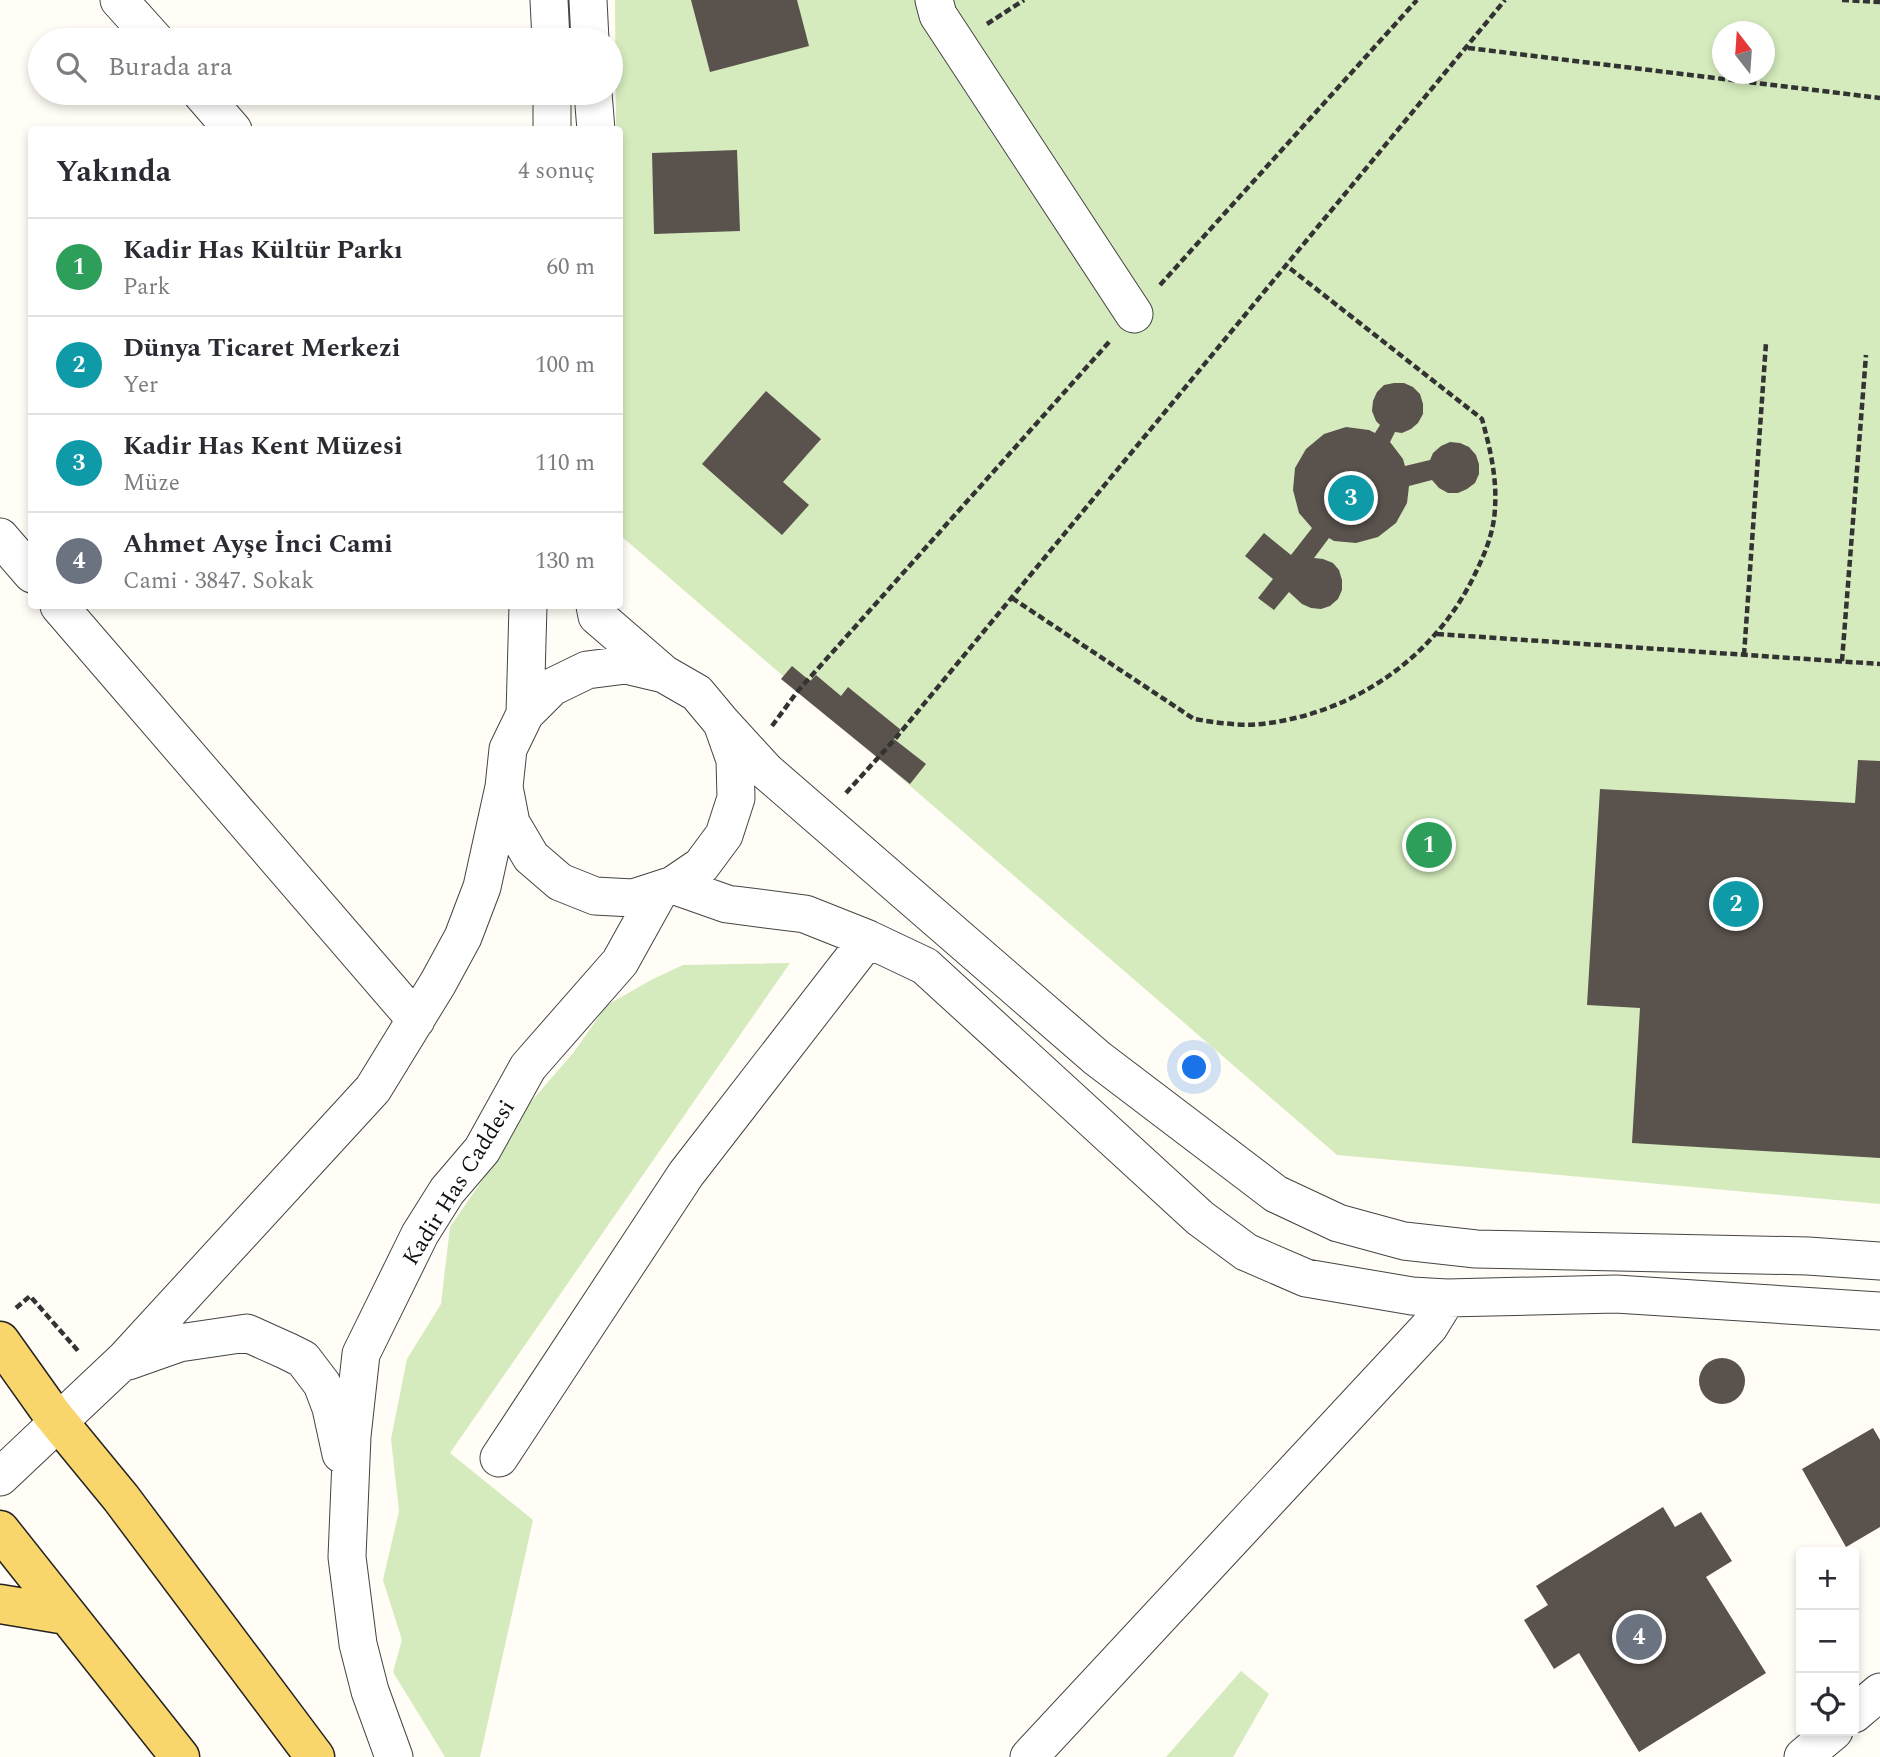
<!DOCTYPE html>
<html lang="tr">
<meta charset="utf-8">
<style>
body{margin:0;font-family:Spectral,serif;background:#f7f7f7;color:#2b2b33}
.controls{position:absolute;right:21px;bottom:21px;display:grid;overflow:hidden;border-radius:7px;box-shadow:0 4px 10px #0003}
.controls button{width:63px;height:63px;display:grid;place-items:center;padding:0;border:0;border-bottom:2px solid #e1e1e2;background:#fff;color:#2b2b33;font:35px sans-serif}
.compass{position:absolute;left:1712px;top:21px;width:63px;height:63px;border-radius:50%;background:#fff;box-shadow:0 4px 10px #0003;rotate:343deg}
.you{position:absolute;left:1195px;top:1068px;width:24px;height:24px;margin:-18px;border:5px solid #fff;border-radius:50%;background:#1a73e8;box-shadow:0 0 0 10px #1a73e833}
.badge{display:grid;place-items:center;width:46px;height:46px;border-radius:50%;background:#c4262e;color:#fff;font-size:23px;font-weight:700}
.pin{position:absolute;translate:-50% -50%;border:4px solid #fff;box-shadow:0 2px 7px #0006}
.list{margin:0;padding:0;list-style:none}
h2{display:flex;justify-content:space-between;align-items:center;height:91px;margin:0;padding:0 28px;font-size:30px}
h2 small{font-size:23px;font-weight:400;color:#7c7c81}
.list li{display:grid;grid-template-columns:46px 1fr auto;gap:21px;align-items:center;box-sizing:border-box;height:98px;padding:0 28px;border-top:2px solid #e1e1e2}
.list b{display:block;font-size:26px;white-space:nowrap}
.list p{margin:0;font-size:23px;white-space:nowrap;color:#7c7c81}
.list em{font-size:23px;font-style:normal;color:#7c7c81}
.icon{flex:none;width:38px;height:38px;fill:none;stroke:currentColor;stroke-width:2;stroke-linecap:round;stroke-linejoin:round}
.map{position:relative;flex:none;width:1880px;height:1757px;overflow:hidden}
.search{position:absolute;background:#fff;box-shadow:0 4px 10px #0003;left:28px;top:28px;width:595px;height:77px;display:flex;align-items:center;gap:18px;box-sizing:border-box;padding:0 24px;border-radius:38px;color:#7c7c81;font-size:26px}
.panel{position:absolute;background:#fff;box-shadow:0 4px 10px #0003;left:28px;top:126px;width:595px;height:483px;border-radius:7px}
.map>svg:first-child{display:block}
.green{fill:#d5ebbd;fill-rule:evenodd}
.building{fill:#5a524d}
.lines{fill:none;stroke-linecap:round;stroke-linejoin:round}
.minor-casing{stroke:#444;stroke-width:39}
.major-casing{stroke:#222;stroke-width:41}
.path{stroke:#333;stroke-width:4.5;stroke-dasharray:7 3.5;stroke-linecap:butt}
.minor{stroke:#fff;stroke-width:37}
.major{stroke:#f9d66b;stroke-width:38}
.labels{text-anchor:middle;stroke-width:7;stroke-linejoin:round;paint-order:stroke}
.street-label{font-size:23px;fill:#111;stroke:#fff}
</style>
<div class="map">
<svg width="1880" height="1757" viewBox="0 0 1880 1757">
<rect width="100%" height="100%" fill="#fffdf5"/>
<path class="green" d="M 615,0 L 1880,0 L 1880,1204 L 1337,1155 L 620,535 L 620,130 L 616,129 ZM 1722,32 L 1764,32 L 1764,74 L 1722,74 Z
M 790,963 L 450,1453 L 533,1520 L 480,1757 L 445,1757 L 393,1672 L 402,1640 L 383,1580 L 399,1511 L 391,1439 L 407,1359 L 441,1304 L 450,1227 L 492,1166 L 528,1105 L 574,1052 L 607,1005 L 653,979 L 683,965 Z
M 1241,1671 L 1269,1694 L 1233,1757 L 1166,1757 Z"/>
<path class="building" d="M 691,0 L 797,0 L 809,46 L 710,72 Z
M 737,150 L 740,231 L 654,234 L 652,153 Z
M 1394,383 L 1404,383 L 1413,387 L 1420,394 L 1423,404 L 1423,414 L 1418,423 L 1411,429 L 1402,433 L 1395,432 L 1390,442 L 1403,459 L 1405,466 L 1430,460 L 1433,453 L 1441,446 L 1450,442 L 1460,443 L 1469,447 L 1476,455 L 1479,464 L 1479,474 L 1475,483 L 1467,489 L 1458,493 L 1448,493 L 1439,488 L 1432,480 L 1409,486 L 1407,503 L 1396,523 L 1378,537 L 1356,543 L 1334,541 L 1329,538 L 1314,558 L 1323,559 L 1333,563 L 1339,570 L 1342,580 L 1342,590 L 1338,599 L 1330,606 L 1321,609 L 1311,608 L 1302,604 L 1289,592 L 1274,610 L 1258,598 L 1273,579 L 1245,556 L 1264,533 L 1291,555 L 1312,528 L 1299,513 L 1293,490 L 1295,468 L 1306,449 L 1324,434 L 1346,427 L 1369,430 L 1375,433 L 1380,425 L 1376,421 L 1372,411 L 1373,401 L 1377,392 L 1384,385 Z
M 766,391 L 821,439 L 783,482 L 809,505 L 782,535 L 702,464 Z
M 792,666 L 810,681 L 816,675 L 841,696 L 848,687 L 901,730 L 894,739 L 926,764 L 910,784 L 781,679 Z
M 1858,760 L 1880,761 L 1880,1158 L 1632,1143 L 1640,1008 L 1587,1005 L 1600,789 L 1855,803 Z
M1699 1381a23 23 0 1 1 46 0a23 23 0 1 1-46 0Z
M 1873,1428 L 1880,1440 L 1880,1527 L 1846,1547 L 1802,1469 Z
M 1663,1507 L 1675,1527 L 1701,1512 L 1732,1561 L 1706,1577 L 1766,1673 L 1639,1752 L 1579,1653 L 1554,1669 L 1524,1620 L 1548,1605 L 1536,1586 Z"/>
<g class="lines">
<g class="minor-casing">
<path id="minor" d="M 119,0 L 155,40
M 549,0 L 551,40
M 588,0 L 590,40
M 934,0 L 938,15 L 1134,314
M 201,93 L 233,130
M 552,93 L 552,130
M 593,93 L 596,130
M 0,537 L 32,574
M 59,606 L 416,1020
M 595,606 L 597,616 L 664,674 L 697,693 L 722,723 L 735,760 L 736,798 L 724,835 L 701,866 L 673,885 L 633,898 L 595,896 L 560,882 L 531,857 L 511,823 L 504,787 L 508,749 L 525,714 L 552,687 L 587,670 L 626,665 L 664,674
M 525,714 L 528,606
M 722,723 L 766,771 L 1097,1058 L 1276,1194 L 1338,1223 L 1404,1241 L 1476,1249 L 1808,1256 L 1880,1261
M 673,885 L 727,904 L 805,914 L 868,939 L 925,966 L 1200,1218 L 1246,1252 L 1306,1278 L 1412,1296 L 1447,1298 L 1616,1294 L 1880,1311
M 128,1361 L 179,1343 L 247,1333 L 287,1351 L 303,1359 L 322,1384 L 331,1408 L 341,1454
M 499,1458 L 686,1174 L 868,939
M 0,1477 L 125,1359 L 373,1089 L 438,983 L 463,937 L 482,887 L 504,787
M 1854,1714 L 1880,1692
M 394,1757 L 370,1691 L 358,1644 L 347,1557 L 352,1436 L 361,1354 L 420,1234 L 447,1191 L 482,1150 L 528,1067 L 620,962 L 660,890
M 1029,1757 L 1429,1327 L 1447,1298
M 1803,1757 L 1834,1731"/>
</g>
<g class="major-casing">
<path id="major" d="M 0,1341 L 52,1414 L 121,1498 L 315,1757
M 0,1530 L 180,1757
M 0,1604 L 66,1615"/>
</g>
<path class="path" d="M 1842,0 L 1880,2
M 987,24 L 1024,0
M 1468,48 L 1880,98
M 1160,285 L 1417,0
M 1012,598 L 1194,719 C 1219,723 1244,727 1269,723 C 1356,711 1434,657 1473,578 C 1484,556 1494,533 1495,508 C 1497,477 1490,448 1482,419 L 1287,266
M 1437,634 L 1880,664
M 1744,655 L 1766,343
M 1842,661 L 1866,355
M 772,726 L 797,692 L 1110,341
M 846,793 L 895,739 L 1505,0
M 16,1308 L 30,1296 L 79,1352"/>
<use href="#minor" class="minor"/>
<use href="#major" class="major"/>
</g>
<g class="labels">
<g class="street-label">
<text transform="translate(458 1182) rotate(-58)" y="8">Kadir Has Caddesi</text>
</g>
</g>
</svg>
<div class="controls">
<button>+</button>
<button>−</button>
<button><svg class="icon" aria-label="locate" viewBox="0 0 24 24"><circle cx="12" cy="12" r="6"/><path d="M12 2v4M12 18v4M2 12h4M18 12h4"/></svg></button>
</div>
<svg class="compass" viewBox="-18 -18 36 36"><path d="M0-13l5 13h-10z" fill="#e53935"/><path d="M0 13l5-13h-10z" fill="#7c7c81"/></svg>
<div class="you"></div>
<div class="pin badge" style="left:1429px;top:845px;background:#2e9e5b">1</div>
<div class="pin badge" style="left:1736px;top:904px;background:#0f9aa8">2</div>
<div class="pin badge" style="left:1351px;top:498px;background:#0f9aa8">3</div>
<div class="pin badge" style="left:1639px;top:1637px;background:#6b7280">4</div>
<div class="search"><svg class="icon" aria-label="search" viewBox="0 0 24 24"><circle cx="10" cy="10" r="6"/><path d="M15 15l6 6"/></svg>Burada ara</div>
<section class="panel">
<h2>Yakında<small>4 sonuç</small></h2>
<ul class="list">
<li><span class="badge" style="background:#2e9e5b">1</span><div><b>Kadir Has Kültür Parkı</b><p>Park</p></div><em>60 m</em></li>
<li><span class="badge" style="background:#0f9aa8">2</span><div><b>Dünya Ticaret Merkezi</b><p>Yer</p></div><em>100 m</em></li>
<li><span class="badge" style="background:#0f9aa8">3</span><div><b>Kadir Has Kent Müzesi</b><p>Müze</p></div><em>110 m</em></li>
<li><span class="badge" style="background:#6b7280">4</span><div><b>Ahmet Ayşe İnci Cami</b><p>Cami · 3847. Sokak</p></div><em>130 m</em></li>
</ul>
</section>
</div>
